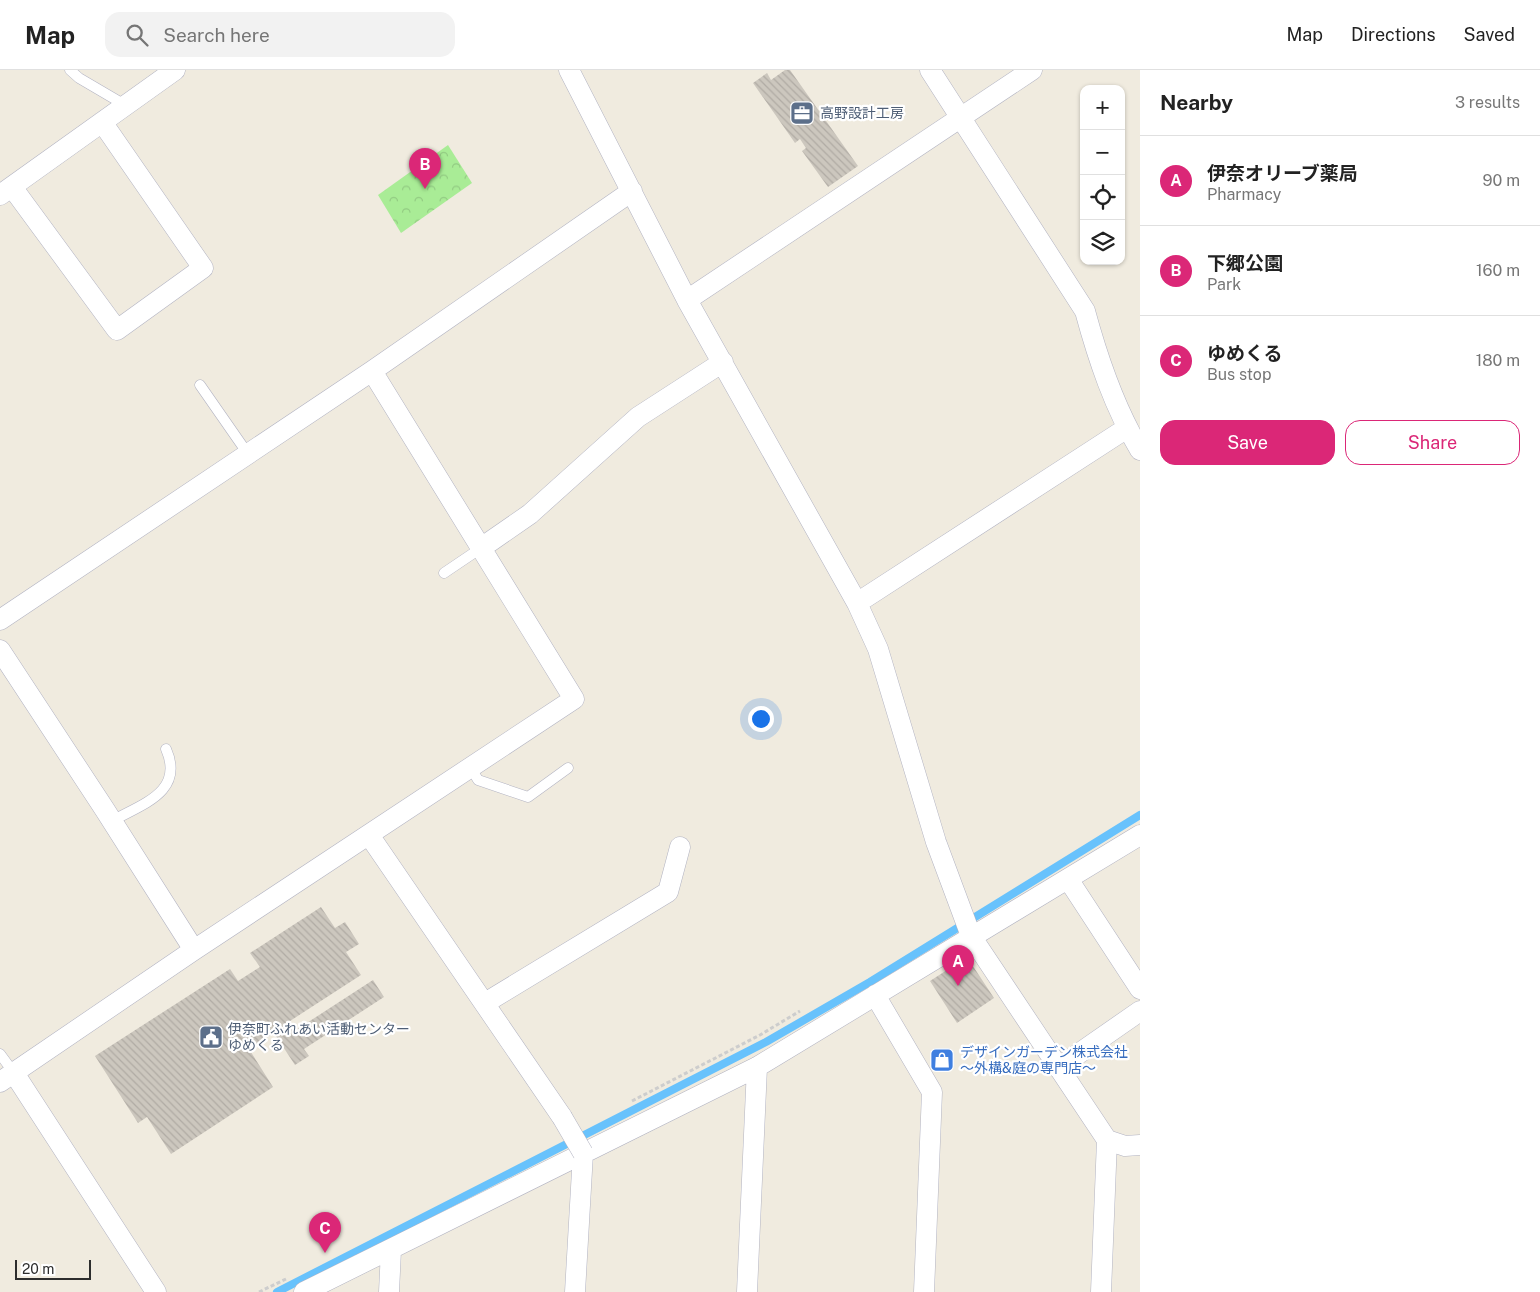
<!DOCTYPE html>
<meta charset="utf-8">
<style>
body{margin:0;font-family:"Public Sans","Noto Sans JP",sans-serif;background:#f2f2f2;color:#222}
.controls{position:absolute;right:15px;top:15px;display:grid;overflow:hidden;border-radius:10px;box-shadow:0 1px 4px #0004}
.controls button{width:45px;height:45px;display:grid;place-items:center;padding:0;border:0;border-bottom:1px solid #e0e0e0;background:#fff;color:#222;font:25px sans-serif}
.scale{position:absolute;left:15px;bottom:12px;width:76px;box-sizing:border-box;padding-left:5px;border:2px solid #2d2d2d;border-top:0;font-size:14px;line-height:18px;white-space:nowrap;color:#2d2d2d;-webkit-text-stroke:4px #fff;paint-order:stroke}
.you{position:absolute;left:760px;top:648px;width:18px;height:18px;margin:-12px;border:4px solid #fff;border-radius:50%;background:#1a73e8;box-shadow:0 0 0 8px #1a73e833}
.badge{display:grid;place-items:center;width:32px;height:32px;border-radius:50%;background:#db2777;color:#fff;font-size:16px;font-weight:700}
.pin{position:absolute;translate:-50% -41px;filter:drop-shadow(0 1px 2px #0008)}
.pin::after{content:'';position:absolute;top:26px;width:18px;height:15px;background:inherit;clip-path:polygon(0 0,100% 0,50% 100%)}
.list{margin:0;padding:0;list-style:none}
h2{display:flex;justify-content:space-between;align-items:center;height:65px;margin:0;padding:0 20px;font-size:21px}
h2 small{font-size:16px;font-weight:400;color:#767676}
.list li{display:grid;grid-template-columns:32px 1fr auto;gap:15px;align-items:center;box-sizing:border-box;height:90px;padding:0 20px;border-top:1px solid #e0e0e0}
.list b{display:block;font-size:19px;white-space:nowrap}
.list p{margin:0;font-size:16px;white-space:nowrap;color:#767676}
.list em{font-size:16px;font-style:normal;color:#767676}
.actions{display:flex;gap:10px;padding:15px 20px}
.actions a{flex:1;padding:11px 0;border:1px solid #db2777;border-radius:15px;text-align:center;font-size:18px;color:#db2777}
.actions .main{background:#db2777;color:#fff}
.icon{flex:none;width:28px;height:28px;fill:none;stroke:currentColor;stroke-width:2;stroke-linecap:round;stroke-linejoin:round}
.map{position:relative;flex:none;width:1140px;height:1222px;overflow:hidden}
header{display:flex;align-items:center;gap:30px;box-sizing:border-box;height:70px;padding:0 25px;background:#fff;border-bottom:1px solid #e0e0e0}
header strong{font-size:24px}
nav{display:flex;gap:28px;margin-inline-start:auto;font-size:18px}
.search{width:350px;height:45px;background:#f2f2f2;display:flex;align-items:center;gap:12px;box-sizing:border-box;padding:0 18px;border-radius:15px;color:#767676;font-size:19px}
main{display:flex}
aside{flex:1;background:#fff}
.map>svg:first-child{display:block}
.forest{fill:url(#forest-crowns)}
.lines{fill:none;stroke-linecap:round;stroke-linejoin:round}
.stream{stroke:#68c2fc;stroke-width:8}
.building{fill:url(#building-back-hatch)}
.lane-casing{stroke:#b2b3c2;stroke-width:11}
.street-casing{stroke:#b2b3c2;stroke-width:21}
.path{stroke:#cdcdcd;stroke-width:3;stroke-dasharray:4 2.5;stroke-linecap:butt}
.lane{stroke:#fff;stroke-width:10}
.street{stroke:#fff;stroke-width:20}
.street-bridge-casing{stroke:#b2b3c2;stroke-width:21;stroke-linecap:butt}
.street-bridge{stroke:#fff;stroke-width:20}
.labels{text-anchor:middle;stroke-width:4.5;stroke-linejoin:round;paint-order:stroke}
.service-label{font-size:14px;fill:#4e5e75;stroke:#fff;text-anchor:start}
.shop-label{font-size:14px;fill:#366cbe;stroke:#fff;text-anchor:start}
</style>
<header>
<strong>Map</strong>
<div class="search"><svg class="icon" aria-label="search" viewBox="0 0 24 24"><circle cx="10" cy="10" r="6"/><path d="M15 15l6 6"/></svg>Search here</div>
<nav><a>Map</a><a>Directions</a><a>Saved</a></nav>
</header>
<main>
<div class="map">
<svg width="1140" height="1222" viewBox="0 0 1140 1222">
<defs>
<pattern id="forest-crowns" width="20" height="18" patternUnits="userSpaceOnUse" patternTransform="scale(1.25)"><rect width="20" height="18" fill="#a9ec96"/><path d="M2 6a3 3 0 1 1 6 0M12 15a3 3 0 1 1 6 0" fill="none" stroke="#92cb82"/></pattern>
<pattern id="building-back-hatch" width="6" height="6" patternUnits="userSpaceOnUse" patternTransform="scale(1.25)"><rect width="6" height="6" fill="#ccc7be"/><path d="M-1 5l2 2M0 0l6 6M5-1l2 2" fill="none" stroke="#b0aba4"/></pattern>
</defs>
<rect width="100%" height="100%" fill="#f0ebdf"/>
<path class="forest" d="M 448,75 L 472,113 L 401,163 L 378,125 Z"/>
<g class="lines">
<path class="stream" d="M 277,1222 L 766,972 L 870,912 L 1140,745"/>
</g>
<path class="building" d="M 785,0 L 790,0 L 858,96 L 828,117 L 802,81 L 806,78 L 800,69 L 795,73 L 753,13 L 767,3 L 771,10 Z
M 321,837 L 335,858 L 345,852 L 359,874 L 346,882 L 361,905 L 290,951 L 296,960 L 373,910 L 384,927 L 304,979 L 309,986 L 295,995 L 274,963 L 249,979 L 273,1017 L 171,1084 L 147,1047 L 138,1053 L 95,986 L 230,899 L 238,911 L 260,897 L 250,883 Z
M 967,887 L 994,928 L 957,953 L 930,911 Z"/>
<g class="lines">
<g class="lane-casing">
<path id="lane" d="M 70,0 L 79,8 L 125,35
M 200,315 L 248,384
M 444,503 L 481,478
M 471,698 L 478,710 L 528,727 L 568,698
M 112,751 C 142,734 185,722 166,679
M 0,984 L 14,1003"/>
</g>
<g class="street-casing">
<path id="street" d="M 569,0 L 687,230 L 857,533 L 878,579 L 936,772 L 971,866 L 1107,1070 L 1101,1222
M 930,0 L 1085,241 C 1098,289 1114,337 1140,380
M 12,117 L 117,260 L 203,198 L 102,52
M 0,125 L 175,0
M 687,230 L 1032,0
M 481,478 L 530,444 L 638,347 L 723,292
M 857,533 L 1127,358
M 0,550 L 372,301 L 632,121
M 0,580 L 105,740 L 194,880
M 369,765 L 562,1047
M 1068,809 L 1140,919
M 875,925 L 932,1022 L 924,1222
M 485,933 L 668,822 L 680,777
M 1058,998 L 1140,941
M 14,1003 L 156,1222
M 0,1012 L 194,880 L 574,629 L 372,301
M 1107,1070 L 1125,1076 L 1140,1075
M 304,1222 L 757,997 L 1140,765
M 389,1222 L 391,1180
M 575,1222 L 583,1083
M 747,1222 L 757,997"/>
</g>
<path class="path" d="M 632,1031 L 760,965 L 800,941
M 259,1222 L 286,1209"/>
<use href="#lane" class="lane"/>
<use href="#street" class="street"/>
<g class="street-bridge-casing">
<path id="street-bridge" d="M 562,1047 L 583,1083"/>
</g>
<use href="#street-bridge" class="street-bridge"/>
</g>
<defs>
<g id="office-square" transform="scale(1.25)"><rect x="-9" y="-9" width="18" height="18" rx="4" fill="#5c6f8a" stroke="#fff"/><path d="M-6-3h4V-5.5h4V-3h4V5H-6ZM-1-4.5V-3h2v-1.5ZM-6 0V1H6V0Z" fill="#fff"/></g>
<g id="civic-square" transform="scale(1.25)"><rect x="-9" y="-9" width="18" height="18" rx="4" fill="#5c6f8a" stroke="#fff"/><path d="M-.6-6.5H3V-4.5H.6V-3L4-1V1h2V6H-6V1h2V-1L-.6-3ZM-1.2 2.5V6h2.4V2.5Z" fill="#fff"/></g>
<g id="shop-square" transform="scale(1.25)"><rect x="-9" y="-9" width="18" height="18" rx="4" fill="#3f7fe0" stroke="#fff"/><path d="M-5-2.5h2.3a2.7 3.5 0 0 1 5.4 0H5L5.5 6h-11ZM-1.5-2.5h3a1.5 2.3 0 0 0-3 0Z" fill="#fff"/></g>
</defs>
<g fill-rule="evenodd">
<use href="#office-square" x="802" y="43"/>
<use href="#civic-square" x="211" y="967"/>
<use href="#shop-square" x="942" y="990"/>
</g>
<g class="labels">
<g class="service-label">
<text x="820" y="48">高野設計工房</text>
<text x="228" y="964">伊奈町ふれあい活動センター<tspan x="228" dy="16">ゆめくる</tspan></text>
</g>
<g class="shop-label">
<text x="960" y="987">デザインガーデン株式会社<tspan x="960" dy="16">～外構&amp;庭の専門店～</tspan></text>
</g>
</g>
</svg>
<div class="controls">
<button>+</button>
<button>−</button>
<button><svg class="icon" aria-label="locate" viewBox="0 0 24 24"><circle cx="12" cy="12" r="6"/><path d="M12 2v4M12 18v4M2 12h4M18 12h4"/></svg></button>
<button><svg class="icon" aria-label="layers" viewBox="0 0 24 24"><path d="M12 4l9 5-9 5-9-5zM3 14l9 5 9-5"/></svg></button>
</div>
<div class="scale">20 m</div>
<div class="you"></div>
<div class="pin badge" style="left:958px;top:916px">A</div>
<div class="pin badge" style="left:425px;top:119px">B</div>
<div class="pin badge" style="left:325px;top:1183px">C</div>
</div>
<aside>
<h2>Nearby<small>3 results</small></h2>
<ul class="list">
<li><span class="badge">A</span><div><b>伊奈オリーブ薬局</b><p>Pharmacy</p></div><em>90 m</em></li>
<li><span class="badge">B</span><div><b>下郷公園</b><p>Park</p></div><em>160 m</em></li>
<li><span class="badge">C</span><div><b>ゆめくる</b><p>Bus stop</p></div><em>180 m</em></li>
</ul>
<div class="actions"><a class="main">Save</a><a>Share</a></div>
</aside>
</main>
